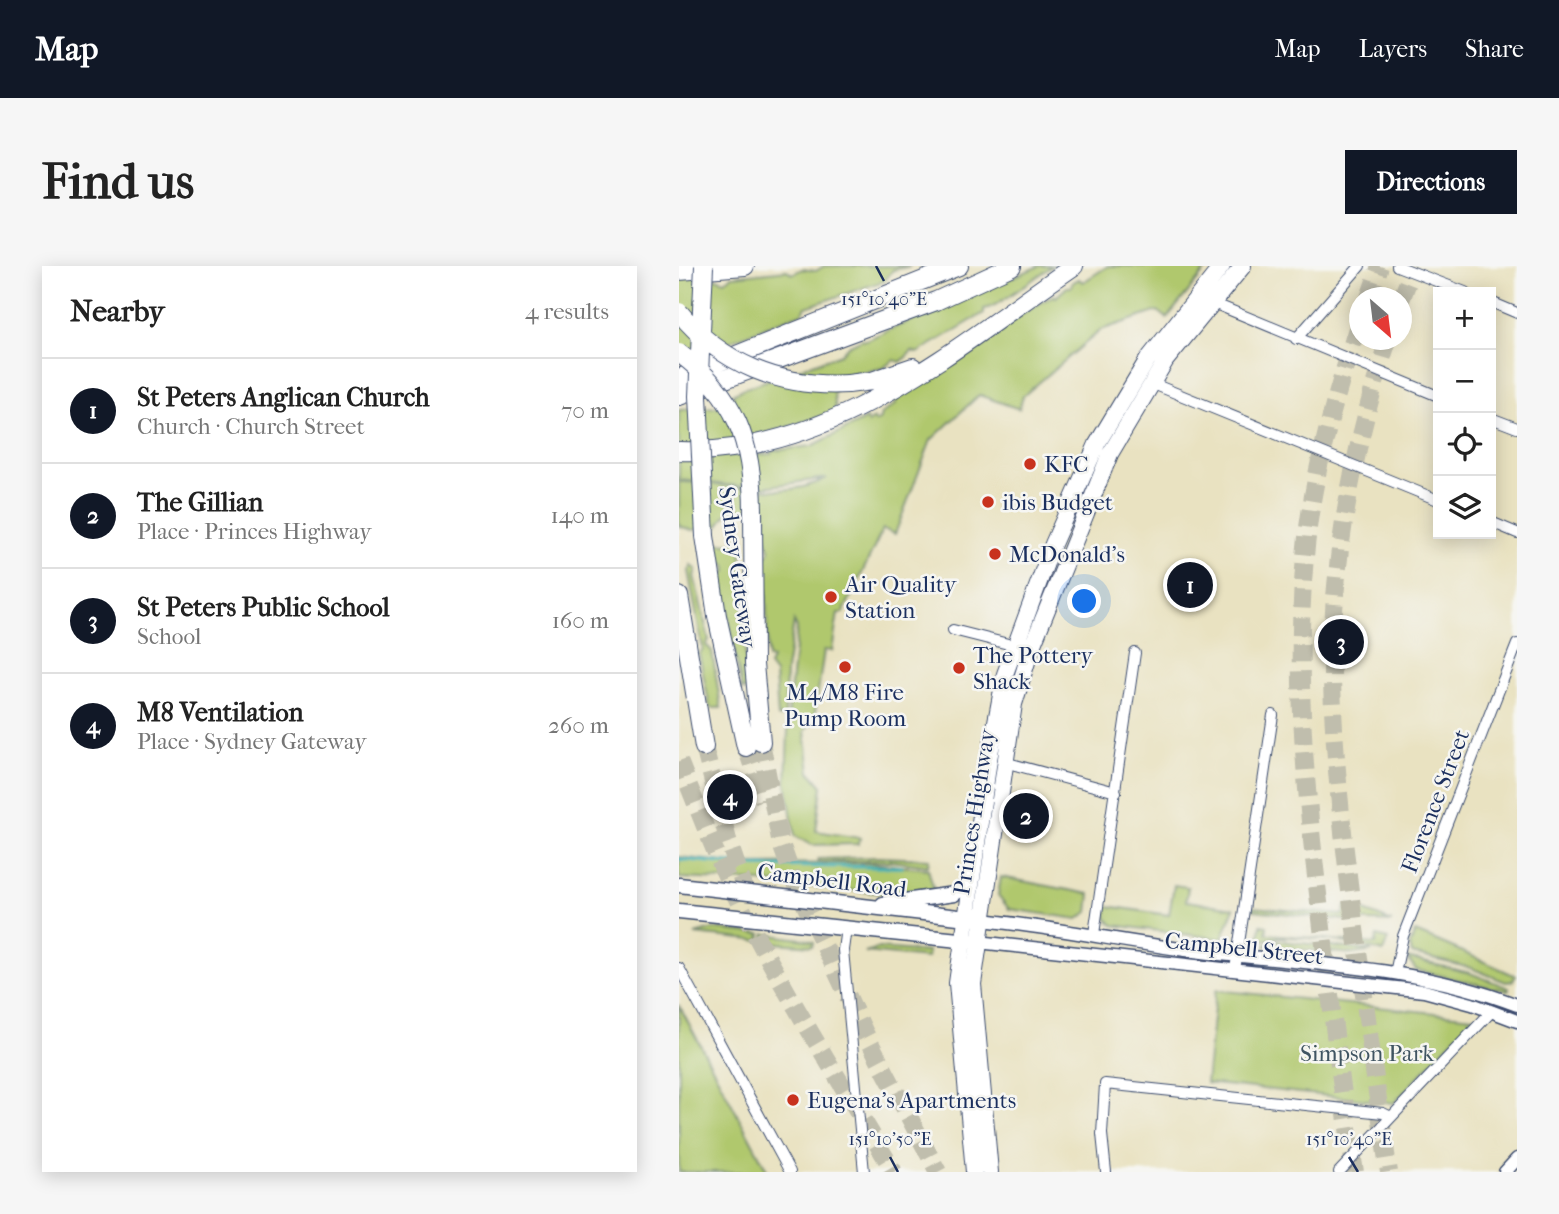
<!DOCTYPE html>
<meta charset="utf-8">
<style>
body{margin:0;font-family:"IM FELL French Canon",serif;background:#f6f6f6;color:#222}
.controls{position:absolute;right:21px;top:21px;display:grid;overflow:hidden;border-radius:0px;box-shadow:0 4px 18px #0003}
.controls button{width:63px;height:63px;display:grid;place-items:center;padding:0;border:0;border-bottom:2px solid #e0e0e0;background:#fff;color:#222;font:35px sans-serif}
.compass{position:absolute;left:670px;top:21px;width:63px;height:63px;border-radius:50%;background:#fff;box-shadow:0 4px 18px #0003;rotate:152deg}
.you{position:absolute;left:406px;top:336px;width:24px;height:24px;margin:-18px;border:5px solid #fff;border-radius:50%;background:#1a73e8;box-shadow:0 0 0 10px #1a73e833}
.badge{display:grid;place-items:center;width:46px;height:46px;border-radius:50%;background:#111827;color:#fff;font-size:23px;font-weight:700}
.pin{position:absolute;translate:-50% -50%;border:4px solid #fff;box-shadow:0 2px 7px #0006}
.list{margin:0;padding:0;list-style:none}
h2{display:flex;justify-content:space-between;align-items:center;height:91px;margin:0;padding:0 28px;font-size:30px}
h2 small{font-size:23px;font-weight:400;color:#767676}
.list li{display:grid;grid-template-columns:46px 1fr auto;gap:21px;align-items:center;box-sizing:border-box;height:105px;padding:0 28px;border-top:2px solid #e0e0e0}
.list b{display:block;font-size:26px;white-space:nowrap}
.list p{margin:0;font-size:23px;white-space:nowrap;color:#767676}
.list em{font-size:23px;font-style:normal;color:#767676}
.icon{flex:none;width:38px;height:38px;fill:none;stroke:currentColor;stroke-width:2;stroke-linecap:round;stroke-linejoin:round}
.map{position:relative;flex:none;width:838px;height:906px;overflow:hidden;border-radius:0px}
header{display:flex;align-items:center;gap:42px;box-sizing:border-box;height:98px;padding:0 35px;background:#111827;color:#fff}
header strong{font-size:33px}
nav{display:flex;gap:38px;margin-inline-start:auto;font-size:24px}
.intro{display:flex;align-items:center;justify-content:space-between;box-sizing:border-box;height:168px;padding:0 42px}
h1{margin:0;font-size:49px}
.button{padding:18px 32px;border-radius:0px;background:#111827;color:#fff;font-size:24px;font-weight:700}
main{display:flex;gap:42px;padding:0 42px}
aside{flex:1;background:#fff;border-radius:0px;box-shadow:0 4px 18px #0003}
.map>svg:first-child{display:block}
.green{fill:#b0c86d;stroke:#667c66;stroke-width:2}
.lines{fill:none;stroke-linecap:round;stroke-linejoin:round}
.stream{stroke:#3fb0b7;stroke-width:3.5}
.motorway-tunnel{stroke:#c0bead;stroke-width:18;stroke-dasharray:18 9;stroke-linecap:butt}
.minor-casing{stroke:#3a4a6d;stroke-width:12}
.secondary-casing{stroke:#3a4a6d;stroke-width:15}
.primary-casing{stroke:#3a4a6d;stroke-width:17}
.trunk-casing{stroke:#3a4a6d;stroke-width:18}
.motorway-casing{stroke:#3a4a6d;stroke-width:20}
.minor{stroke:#fff;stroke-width:10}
.secondary{stroke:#fff;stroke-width:12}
.primary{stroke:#fff;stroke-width:14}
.trunk{stroke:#fff;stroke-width:16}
.motorway{stroke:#fff;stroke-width:18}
.motorway-bridge-casing{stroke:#3a4a6d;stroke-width:20;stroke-linecap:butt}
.motorway-bridge{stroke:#fff;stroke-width:18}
.ticks{fill:none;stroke:#1b2f5e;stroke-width:2.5}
.poi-dot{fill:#c8321e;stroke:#f6f6f2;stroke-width:2.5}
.labels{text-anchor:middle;stroke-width:5;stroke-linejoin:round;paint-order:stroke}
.poi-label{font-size:23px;fill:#1b2f5e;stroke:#f6f6f2;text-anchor:start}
.street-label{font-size:23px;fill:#1b2f5e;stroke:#f6f6f2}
.park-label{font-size:23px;fill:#405562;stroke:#f6f6f2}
.ticks-label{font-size:18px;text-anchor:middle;fill:#1b2f5e;stroke:#f6f6f2;stroke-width:5;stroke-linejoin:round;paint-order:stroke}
</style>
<header>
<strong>Map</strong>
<nav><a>Map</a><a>Layers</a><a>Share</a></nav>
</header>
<div class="intro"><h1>Find us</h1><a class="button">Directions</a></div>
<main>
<aside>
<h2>Nearby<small>4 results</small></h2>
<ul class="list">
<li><span class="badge">1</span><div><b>St Peters Anglican Church</b><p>Church · Church Street</p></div><em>70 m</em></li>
<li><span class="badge">2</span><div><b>The Gillian</b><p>Place · Princes Highway</p></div><em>140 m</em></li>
<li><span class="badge">3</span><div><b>St Peters Public School</b><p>School</p></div><em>160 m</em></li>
<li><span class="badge">4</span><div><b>M8 Ventilation</b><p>Place · Sydney Gateway</p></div><em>260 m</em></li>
</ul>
</aside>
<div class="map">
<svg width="838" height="906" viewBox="0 0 838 906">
<rect width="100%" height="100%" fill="#f6f6f2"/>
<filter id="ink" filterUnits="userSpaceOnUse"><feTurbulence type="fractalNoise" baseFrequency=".0143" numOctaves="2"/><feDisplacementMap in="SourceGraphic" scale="14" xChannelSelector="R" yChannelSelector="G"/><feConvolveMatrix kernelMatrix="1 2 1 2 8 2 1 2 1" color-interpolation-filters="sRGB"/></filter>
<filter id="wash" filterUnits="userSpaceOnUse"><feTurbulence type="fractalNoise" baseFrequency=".00686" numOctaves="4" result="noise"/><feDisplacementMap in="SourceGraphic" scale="28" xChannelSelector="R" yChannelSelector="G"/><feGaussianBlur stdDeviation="1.57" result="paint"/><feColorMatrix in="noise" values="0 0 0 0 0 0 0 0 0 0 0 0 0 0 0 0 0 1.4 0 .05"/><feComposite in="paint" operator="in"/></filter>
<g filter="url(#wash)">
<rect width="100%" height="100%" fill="#e9e2c1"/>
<path class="green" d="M 0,0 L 46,15 L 53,10 L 108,4 L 113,8 L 123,3 L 137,5 L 145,0 L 232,0 L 214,4 L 205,15 L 127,41 L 123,47 C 80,62 42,80 0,96 Z
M 360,0 L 374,0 C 358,9 318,42 305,43 L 305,47 L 238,87 L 233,85 L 222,96 L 215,94 L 204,102 L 168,109 L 155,127 L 157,146 L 4,193 L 25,196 L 35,190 L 92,188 L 93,185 L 133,180 L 187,153 L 189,157 L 195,153 L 196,156 L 201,153 L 202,148 L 217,138 L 217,132 L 291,84 L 290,81 L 313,66 L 321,64 L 321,61 L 375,29 L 377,31 L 388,21 L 392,21 L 393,17 L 400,13 L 404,16 L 429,0 L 530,0 L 488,52 L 479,45 L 422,64 L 344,130 L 340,143 L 300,129 L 252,174 L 216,268 L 204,263 L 164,347 L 159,347 L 153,385 L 145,384 L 135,453 L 126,465 L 131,506 L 143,520 L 137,565 L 181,572 L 179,578 L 133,579 L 116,570 L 107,517 L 110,439 L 118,362 L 115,356 L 107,404 L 106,450 L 99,451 L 96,408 L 90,400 L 93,393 L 89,392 L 87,322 L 83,319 L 84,295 L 91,285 L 85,265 L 86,243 L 52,243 L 39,260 L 13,264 L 0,260 L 0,216 C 48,215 102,237 148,212 L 78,222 L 0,214 L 0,144 L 38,141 L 53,134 L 55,127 L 66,122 L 162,88 L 169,80 L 183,73 L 187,74 L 245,49 L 249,52 L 253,46 Z
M 62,269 L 68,423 L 63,424 L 42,310 L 48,305 L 47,299 L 38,293 L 37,277 L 52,278 Z
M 12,299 L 17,304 L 15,310 L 30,374 L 27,379 L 33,385 L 42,442 L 31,442 L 20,388 L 24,383 L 9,305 Z
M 0,591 L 63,598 L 191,597 L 249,603 L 255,624 L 208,628 L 71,615 L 0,612 Z
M 199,591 L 250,593 L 249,600 L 212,595 L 139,596 L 139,593 Z
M 322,611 L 411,628 L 409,646 L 399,653 L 330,643 L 319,629 Z
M 495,619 L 509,621 L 507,635 L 555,642 L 543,673 L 434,659 L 427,652 L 428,640 L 490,649 Z
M 668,638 L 713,656 L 666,654 L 573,644 L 574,641 L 664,649 Z
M 582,659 L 588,660 L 587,668 L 591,668 L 697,678 L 698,670 L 709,673 L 704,686 C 679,677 604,664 580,676 Z
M 34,663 L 82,668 L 81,675 L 16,668 Z
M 736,666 C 770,679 803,695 837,710 L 833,715 L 827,716 L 792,702 L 733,688 L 731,679 Z
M 86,668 L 129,674 L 135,676 L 134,680 L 85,676 Z
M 593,674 L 686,684 L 693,685 L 675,688 L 586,680 Z
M 200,682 L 249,686 L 248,692 L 186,686 Z
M 728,692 L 791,707 L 830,722 L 829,725 L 737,704 Z
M 537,724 L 795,751 L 715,837 L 527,817 Z
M 0,739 L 89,906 L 0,906 Z"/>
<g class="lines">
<path class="stream" d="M 0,593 L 77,600 L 223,601"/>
</g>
</g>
<g filter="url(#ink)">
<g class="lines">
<path class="motorway-tunnel" d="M 690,32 L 701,0
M 722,34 L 735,0
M 709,74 C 671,191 648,319 654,443 C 658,531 670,620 682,707 C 691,773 699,840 710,906
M 82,476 L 102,578 L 115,615 L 186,767 L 259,906
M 25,481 L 49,574 L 69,632
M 67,481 L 85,534
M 0,495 C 16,535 31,575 49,614 C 97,715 158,809 215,906
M 676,906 C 662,822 652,738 642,653 C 626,520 613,397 629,262 C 638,192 659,123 680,56"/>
<g class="minor-casing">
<path id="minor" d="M 718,0 L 786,26
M 812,36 L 838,47
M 534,37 L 759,130
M 617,73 L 681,0
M 472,117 L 759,234
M 812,152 L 838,162
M 812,256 L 838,267
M 274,364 L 341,381
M 325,496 L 437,526
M 167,662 L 164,684 L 185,906
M 415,668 L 456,387
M 0,702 L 111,906
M 556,704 L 594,449
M 716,707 L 724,670 L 838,378
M 427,906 L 423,868 L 426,818 L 704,847 L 712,851
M 660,906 L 813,745"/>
</g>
<g class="secondary-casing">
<path id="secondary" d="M 302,654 C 376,661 449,677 523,686 C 629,698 738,700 838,739
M 299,676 L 745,725 L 793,738 L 838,755
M 826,906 L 838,893"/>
</g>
<g class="primary-casing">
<path id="primary" d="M 0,619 L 297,653
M 204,638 L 275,628 L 291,617
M 0,645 L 299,676"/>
</g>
<g class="trunk-casing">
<path id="trunk" d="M 295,906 L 278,717 L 310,493 L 326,408 L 374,278 L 418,178 L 469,93 L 543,0
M 311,906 L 294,718 L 335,438 L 352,383 L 431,188 L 487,94 L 564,0"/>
</g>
<g class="motorway-casing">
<path id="motorway" d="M 0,5 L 66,0
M 0,112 L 280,0
M 169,118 L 193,115 L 234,101
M 0,130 L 257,35 L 333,0
M 0,185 C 154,190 275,82 395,0
M 74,246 L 75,398 L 82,476
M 26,270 L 38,350 L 67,481
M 0,330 L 25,481"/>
</g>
<use href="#minor" class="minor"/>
<use href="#secondary" class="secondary"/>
<use href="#primary" class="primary"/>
<use href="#trunk" class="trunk"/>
<use href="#motorway" class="motorway"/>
<g class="motorway-bridge-casing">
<path id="motorway-bridge" d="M 25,0 L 19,130 L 26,270
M 0,46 C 42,98 102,122 169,118
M 0,87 C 57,129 74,177 74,246"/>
</g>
<use href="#motorway-bridge" class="motorway-bridge"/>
</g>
</g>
<path class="ticks" d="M 197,0 L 205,15M 211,891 L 219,906M 670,891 L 679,906"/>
<g class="poi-dot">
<circle cx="351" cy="198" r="7"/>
<circle cx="309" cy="236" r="7"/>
<circle cx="316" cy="288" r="7"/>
<circle cx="152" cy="331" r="7"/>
<circle cx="166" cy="401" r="7"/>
<circle cx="280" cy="402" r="7"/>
<circle cx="114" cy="834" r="7"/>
</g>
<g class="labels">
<g class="poi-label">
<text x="365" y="206">KFC</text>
<text x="323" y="244">ibis Budget</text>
<text x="330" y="296">McDonald's</text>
<text x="166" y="326">Air Quality<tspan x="166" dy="26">Station</tspan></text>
<text x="294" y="397">The Pottery<tspan x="294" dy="26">Shack</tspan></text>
<text x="166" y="434" text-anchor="middle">M4/M8 Fire<tspan x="166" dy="26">Pump Room</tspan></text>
<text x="128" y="842">Eugena's Apartments</text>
</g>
<g class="street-label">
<text transform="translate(59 301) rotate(82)" y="8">Sydney Gateway</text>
<text transform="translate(756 535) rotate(-69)" y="8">Florence Street</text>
<text transform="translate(295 546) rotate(-81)" y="8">Princes Highway</text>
<text transform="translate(153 614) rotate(7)" y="8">Campbell Road</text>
<text transform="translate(565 682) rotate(6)" y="8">Campbell Street</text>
</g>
<g class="park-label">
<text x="688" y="795">Simpson Park</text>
</g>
</g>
<g class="ticks-label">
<text x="205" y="39">151°10'40"E</text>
<text x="211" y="879">151°10'50"E</text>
<text x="670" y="879">151°10'40"E</text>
</g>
</svg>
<div class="controls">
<button>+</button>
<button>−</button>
<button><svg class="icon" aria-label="locate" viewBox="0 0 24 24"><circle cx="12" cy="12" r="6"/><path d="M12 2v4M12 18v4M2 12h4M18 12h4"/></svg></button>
<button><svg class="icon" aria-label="layers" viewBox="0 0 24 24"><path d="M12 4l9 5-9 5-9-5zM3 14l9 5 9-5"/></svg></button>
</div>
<svg class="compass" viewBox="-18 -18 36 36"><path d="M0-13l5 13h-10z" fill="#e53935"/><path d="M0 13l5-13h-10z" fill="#767676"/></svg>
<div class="you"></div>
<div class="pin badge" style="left:511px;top:319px">1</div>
<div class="pin badge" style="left:347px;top:550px">2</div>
<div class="pin badge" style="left:662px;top:376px">3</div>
<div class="pin badge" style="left:51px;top:531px">4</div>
</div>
</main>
